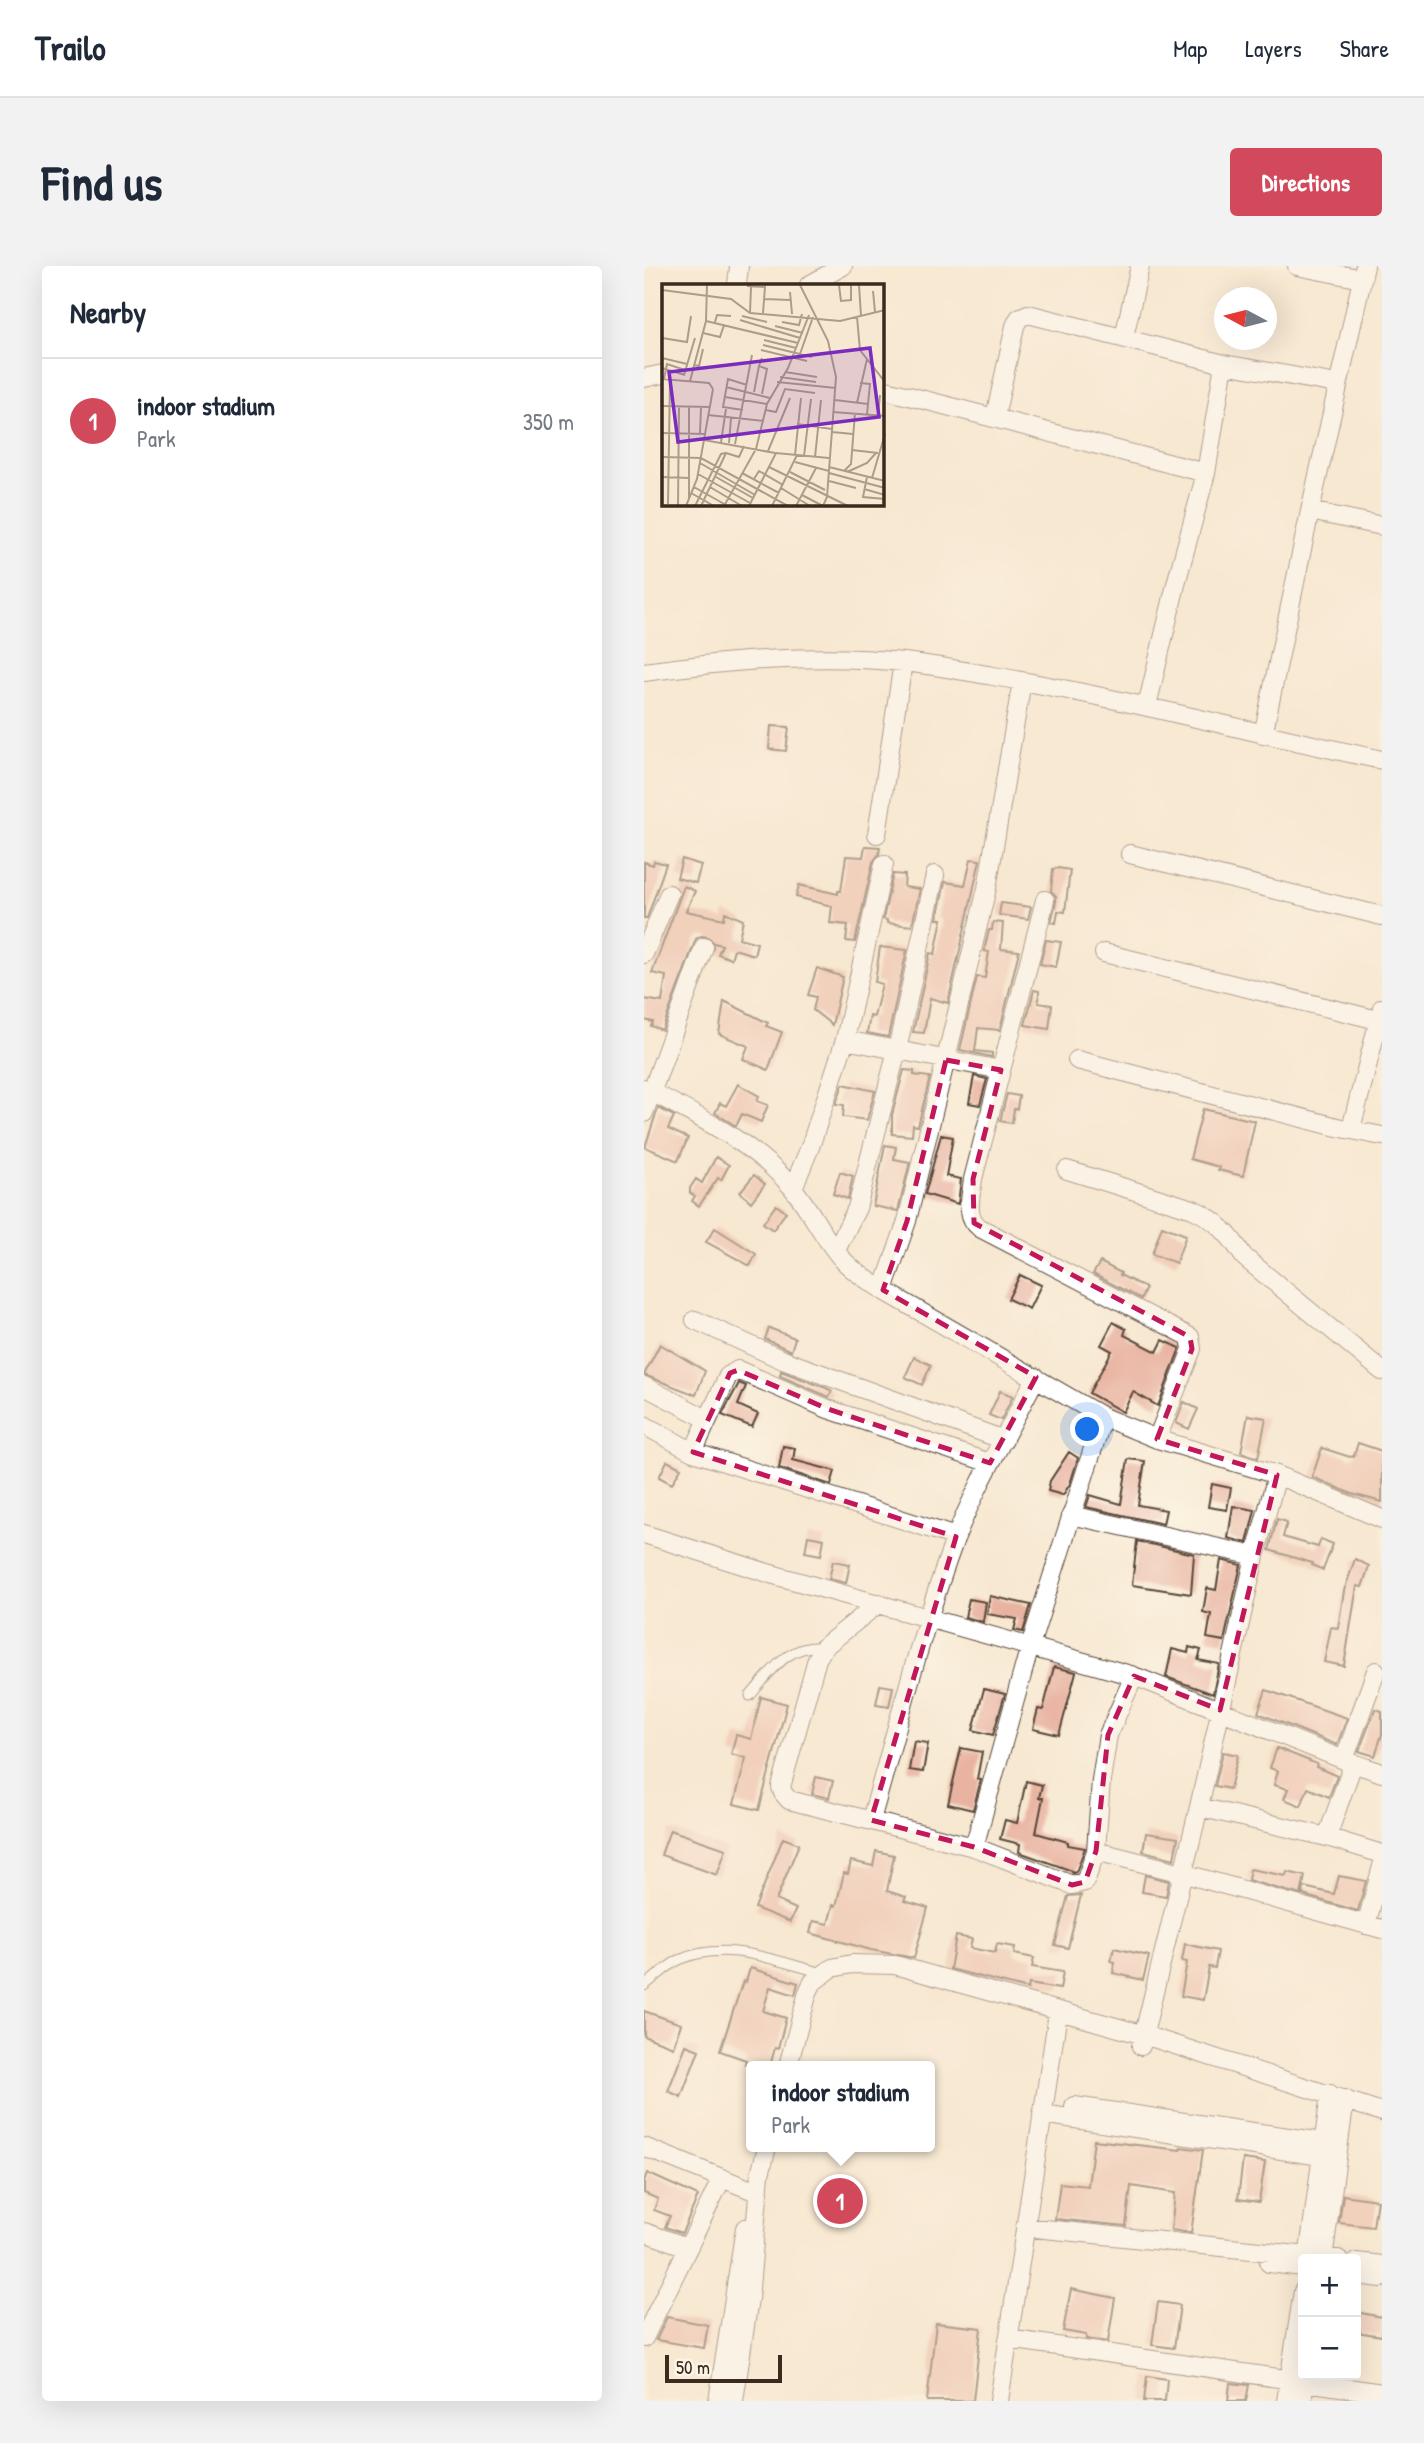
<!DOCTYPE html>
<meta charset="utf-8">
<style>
body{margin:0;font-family:"Patrick Hand",sans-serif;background:#f2f2f3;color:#1f2937}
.controls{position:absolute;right:21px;bottom:21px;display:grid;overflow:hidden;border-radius:7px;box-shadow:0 7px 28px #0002}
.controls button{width:63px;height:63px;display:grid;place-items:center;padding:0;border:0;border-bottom:2px solid #e0e1e3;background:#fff;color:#1f2937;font:35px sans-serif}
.compass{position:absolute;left:570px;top:21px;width:63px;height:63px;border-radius:50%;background:#fff;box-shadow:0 7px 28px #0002;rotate:277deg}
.scale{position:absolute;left:21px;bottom:18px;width:117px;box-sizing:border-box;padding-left:7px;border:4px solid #3b2a1e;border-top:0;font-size:19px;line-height:24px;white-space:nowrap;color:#3b2a1e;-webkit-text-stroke:5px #fcf5e5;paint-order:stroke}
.you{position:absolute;left:444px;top:1164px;width:24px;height:24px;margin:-18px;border:5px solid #fff;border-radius:50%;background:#1a73e8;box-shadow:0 0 0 10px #1a73e833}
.badge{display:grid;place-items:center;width:46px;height:46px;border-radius:50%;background:#d1495b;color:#fff;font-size:23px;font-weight:700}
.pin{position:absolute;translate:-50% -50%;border:4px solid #fff;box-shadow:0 2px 7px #0006}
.popup{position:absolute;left:102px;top:1795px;width:189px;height:91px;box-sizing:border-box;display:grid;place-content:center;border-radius:7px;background:#fff;filter:drop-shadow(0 2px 5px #0005);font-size:23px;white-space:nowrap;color:#747a83}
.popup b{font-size:26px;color:#1f2937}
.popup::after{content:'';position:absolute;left:50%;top:100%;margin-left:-14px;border:14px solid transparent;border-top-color:#fff}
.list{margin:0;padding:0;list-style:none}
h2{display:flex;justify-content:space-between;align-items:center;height:91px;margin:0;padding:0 28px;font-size:30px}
h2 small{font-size:23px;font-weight:400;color:#747a83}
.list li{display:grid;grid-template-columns:46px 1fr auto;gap:21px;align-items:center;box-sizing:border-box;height:126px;padding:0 28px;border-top:2px solid #e0e1e3}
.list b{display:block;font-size:26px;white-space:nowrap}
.list p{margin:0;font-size:23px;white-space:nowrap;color:#747a83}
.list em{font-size:23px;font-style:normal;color:#747a83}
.map{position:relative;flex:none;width:738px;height:2135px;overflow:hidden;border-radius:7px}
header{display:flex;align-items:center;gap:42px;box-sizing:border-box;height:98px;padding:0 35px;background:#fff;border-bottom:2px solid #e0e1e3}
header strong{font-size:33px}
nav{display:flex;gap:38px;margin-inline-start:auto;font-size:24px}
.intro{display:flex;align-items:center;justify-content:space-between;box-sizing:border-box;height:168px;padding:0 42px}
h1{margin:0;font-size:49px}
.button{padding:18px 32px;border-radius:7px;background:#d1495b;color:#fff;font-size:24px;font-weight:700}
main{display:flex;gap:42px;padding:0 42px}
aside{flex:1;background:#fff;border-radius:7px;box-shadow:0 7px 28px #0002}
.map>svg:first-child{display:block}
.building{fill:#e9b3a2}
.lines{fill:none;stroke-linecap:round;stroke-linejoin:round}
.lane-casing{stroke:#574639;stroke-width:11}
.street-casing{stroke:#574639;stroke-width:20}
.lane{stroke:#fff;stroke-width:9}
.street{stroke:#fff;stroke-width:18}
.marked{fill:none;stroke:#c2185b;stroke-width:5;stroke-dasharray:14 9;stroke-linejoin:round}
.inset-road{fill:none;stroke:#ac9c89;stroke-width:2}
.view{fill:#7b2cbf;fill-opacity:0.15;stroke:#7b2cbf;stroke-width:3.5}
.inset-edge{fill:none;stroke:#3b2a1e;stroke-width:3.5}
</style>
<header>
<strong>Trailo</strong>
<nav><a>Map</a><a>Layers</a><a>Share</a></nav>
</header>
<div class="intro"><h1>Find us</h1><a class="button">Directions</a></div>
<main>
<aside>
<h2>Nearby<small></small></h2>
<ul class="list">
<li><span class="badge">1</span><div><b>indoor stadium</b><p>Park</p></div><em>350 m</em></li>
</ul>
</aside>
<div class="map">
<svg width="738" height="2135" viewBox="0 0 738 2135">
<rect width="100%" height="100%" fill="#fcf5e5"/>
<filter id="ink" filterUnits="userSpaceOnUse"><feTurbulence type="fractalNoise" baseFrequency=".0143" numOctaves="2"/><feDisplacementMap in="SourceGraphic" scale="14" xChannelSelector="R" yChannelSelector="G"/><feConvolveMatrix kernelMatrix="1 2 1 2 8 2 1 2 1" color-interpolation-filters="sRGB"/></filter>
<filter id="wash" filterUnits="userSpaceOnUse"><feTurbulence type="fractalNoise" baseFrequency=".00686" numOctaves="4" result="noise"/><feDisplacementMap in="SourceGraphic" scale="28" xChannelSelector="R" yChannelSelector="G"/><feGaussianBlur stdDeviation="1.57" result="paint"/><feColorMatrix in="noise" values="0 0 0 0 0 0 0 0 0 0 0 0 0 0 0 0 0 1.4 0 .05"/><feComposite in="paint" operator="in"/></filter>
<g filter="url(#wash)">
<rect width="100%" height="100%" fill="#f7e8d1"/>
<g id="blocks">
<path class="building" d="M 127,460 L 145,461 L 142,485 L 125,483 Z
M 221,580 L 236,581 L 235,588 L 229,596 L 211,676 L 202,675 L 204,659 L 186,657 L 188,640 L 152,631 L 155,619 L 194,628 L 194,625 L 197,625 L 202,590 L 219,591 Z
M 38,593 L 57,599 L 52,617 L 33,612 Z
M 327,593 L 336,594 L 304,737 L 286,732 L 280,767 L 269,766 L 286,687 L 291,688 L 298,653 L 293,653 L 301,616 L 321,619 Z
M 10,595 L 22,598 L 3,652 L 0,652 L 0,596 L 9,599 Z
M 414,602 L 426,604 L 421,646 L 414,645 L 412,657 L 407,656 L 412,636 L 412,630 L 407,625 L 409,603 Z
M 249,608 L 261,609 L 260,621 L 276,623 L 268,660 L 243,657 L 243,654 L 239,653 Z
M 40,620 L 51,625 L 42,645 L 80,653 L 81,646 L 99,654 L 95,672 L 113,677 L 110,689 L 90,683 L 87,693 L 74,688 L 78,679 L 70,677 L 64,671 L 57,670 L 52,673 L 18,764 L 7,760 L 9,756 L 0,754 L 0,733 L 18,736 L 22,710 L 8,707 Z
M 357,637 L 387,641 L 384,653 L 355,649 Z
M 349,656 L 359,657 L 357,683 L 375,685 L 356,764 L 334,762 L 331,785 L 348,787 L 348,791 L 316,784 L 333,711 L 341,712 L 345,686 L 340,685 L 345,664 L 348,664 Z
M 402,674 L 417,676 L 412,701 L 396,698 Z
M 236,681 L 263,684 L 244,771 L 223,767 L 226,750 L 230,751 L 238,718 L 231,716 Z
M 173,702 L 199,711 L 188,759 L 169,744 L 172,731 L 164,729 Z
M 390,724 L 395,725 L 394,737 L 408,739 L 405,763 L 381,759 Z
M 80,735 L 124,757 L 122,760 L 138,766 L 124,804 L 99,793 L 104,780 L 75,768 Z
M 260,804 L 270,805 L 270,809 L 286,811 L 274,860 L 269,859 L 268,870 L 248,868 L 248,849 Z
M 330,810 L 343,813 L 336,839 L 325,837 Z
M 94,818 L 115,830 L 113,835 L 124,839 L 117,856 L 98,848 L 92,860 L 71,847 L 76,837 L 82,840 Z
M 199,818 L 231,825 L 223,854 L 199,851 L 200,839 L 192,838 Z
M 363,828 L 375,830 L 373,843 L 370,843 L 368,857 L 356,855 Z
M 14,842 L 30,850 L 24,863 L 44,872 L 34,895 L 1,881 Z
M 559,843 L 611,855 L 599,910 L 574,904 L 575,901 L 546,893 Z
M 297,869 L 309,871 L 302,910 L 317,913 L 314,938 L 281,928 Z
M 241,879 L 252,881 L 250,893 L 266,896 L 254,945 L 229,940 Z
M 72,891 L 85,899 L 77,914 L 74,912 L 55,940 L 48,935 L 51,930 L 46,927 L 46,922 L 52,913 L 58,917 Z
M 196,906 L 209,910 L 204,933 L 189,928 Z
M 110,909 L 121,918 L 107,936 L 96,926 Z
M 132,939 L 142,946 L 129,964 L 119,957 Z
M 518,960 L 542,969 L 532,997 L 508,988 Z
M 71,962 L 112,988 L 106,1000 L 62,976 Z
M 456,996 L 477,1007 L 476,1009 L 502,1022 L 497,1033 L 449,1008 Z
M 376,1009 L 397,1019 L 385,1043 L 364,1033 Z
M 469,1056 L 482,1063 L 480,1069 L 513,1086 L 519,1074 L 536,1082 L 514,1140 L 489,1126 L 479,1146 L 445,1127 L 468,1085 L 457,1079 Z
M 125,1062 L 151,1072 L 147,1085 L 121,1073 Z
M 16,1078 L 61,1105 L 52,1129 L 0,1109 Z
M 270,1091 L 287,1099 L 278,1119 L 261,1111 Z
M 137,1105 L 182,1122 L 188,1125 L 185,1131 L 136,1110 Z
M 95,1117 L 102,1120 L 94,1139 L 114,1148 L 108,1161 L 78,1149 Z
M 356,1125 L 369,1130 L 357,1154 L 345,1149 Z
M 540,1136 L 554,1143 L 545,1163 L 532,1157 Z
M 604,1149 L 622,1152 L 614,1192 L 597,1186 Z
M 714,1177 L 738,1185 L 738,1236 L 708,1228 L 668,1211 L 678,1182 L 706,1191 L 710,1190 Z
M 139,1180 L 151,1182 L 149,1194 L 191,1205 L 187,1219 L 135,1202 Z
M 425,1186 L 434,1192 L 426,1218 L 419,1229 L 404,1225 L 406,1215 Z
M 484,1193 L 501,1195 L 494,1239 L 522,1244 L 519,1258 L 442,1241 L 446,1229 L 477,1238 Z
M 23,1195 L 37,1202 L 28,1218 L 15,1211 Z
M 568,1218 L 587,1222 L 583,1244 L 564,1241 Z
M 589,1240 L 611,1244 L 603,1277 L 584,1272 Z
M 633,1253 L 643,1256 L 639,1271 L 674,1281 L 677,1273 L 689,1278 L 679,1304 L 668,1299 L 668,1297 L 625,1284 Z
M 164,1270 L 180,1273 L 177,1289 L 161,1286 Z
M 493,1275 L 550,1288 L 547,1328 L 488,1319 Z
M 711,1293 L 725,1300 L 718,1321 L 713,1320 L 700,1400 L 680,1396 L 687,1361 L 694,1362 L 700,1325 Z
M 577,1294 L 597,1299 L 580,1375 L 563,1372 L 567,1348 L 559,1346 L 563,1322 L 572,1324 Z
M 189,1295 L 206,1298 L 202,1317 L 185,1313 Z
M 346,1330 L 387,1339 L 379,1366 L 370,1364 L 373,1353 L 343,1348 Z
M 325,1333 L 342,1336 L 339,1356 L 321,1351 Z
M 545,1381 L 557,1384 L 554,1394 L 575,1398 L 569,1428 L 522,1411 L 528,1383 L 544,1387 Z
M 410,1401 L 432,1406 L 415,1469 L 389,1463 L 394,1443 L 399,1444 Z
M 236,1419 L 249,1421 L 245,1440 L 232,1438 Z
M 340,1423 L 361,1428 L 349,1469 L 329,1464 Z
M 622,1424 L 703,1452 L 693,1479 L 614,1447 Z
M 117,1431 L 143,1438 L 115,1544 L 90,1538 L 102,1492 L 87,1488 L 92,1469 L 107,1473 Z
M 731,1443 L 738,1445 L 738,1468 L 731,1490 L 715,1485 Z
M 270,1475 L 284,1477 L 279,1506 L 265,1504 Z
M 317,1482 L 338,1486 L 333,1513 L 337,1514 L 329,1544 L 304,1538 Z
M 633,1482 L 673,1498 L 672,1501 L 693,1510 L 685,1531 L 664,1522 L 657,1540 L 640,1533 L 644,1523 L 630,1519 L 634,1505 L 626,1502 Z
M 579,1486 L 594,1489 L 586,1523 L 571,1520 Z
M 172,1511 L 189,1515 L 185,1532 L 168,1528 Z
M 382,1515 L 398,1519 L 395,1532 L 399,1532 L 392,1567 L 424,1576 L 424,1579 L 441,1582 L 432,1606 L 429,1607 L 426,1604 L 375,1586 L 376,1578 L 356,1573 L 361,1554 L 373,1557 Z
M 26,1564 L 82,1583 L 73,1609 L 17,1589 Z
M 502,1567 L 534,1572 L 530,1593 L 499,1585 Z
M 139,1572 L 155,1578 L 132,1634 L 152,1643 L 146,1656 L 111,1642 Z
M 232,1585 L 250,1589 L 243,1625 L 262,1631 L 260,1635 L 284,1642 L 270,1692 L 227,1684 L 166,1667 L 169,1655 L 184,1658 L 189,1639 L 192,1640 L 200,1607 L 204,1608 L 207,1595 L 229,1600 Z
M 606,1603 L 642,1610 L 643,1606 L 661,1610 L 657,1629 L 604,1614 Z
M 501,1609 L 525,1615 L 522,1630 L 498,1626 Z
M 695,1610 L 722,1615 L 714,1645 L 659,1629 L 660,1621 L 690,1628 Z
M 437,1629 L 424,1682 L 411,1679 L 424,1630 Z
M 312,1670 L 328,1673 L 326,1682 L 351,1687 L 353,1678 L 371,1681 L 370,1688 L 390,1692 L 388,1701 L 419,1706 L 416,1723 L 385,1718 L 384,1723 L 306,1703 Z
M 541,1678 L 574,1685 L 571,1702 L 565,1701 L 559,1734 L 537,1730 L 543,1696 L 538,1695 Z
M 470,1682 L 505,1690 L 499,1714 L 469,1707 L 471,1696 L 467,1695 Z
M 106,1702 L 154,1717 L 151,1729 L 126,1721 L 119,1745 L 142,1752 L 134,1783 L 131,1782 L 126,1800 L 109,1800 L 101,1798 L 102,1794 L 76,1785 L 99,1715 L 102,1716 Z
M 0,1745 L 37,1758 L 29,1781 L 0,1770 Z
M 42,1779 L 55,1784 L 37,1831 L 24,1825 Z
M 450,1874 L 536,1884 L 537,1881 L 559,1884 L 547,1967 L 527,1964 L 531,1927 L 487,1920 L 482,1960 L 411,1953 L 416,1917 L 444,1920 Z
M 599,1893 L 621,1896 L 615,1936 L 594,1933 Z
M 3,1907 L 54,1930 L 38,1967 L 21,1961 L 26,1950 L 10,1944 L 14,1933 L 0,1927 L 0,1915 Z
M 699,1929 L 733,1934 L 729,1961 L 695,1957 Z
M 427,2023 L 471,2032 L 464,2076 L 442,2073 L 442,2069 L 419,2065 Z
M 514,2036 L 536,2039 L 530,2082 L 508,2079 Z
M 712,2046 L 738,2051 L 738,2070 L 712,2066 Z
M 23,2051 L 64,2059 L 60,2082 L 12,2074 Z
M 292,2057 L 337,2062 L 329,2135 L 283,2135 Z
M 503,2110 L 523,2113 L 521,2135 L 500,2135 Z
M 586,2117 L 605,2119 L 602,2135 L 584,2135 Z"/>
</g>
</g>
<g filter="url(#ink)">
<use href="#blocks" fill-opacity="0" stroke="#574639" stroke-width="2"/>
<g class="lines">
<g class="lane-casing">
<path id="lane" d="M 106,1430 C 128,1405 144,1377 180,1381
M 0,1720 C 11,1712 23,1700 35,1694 C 83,1673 131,1695 179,1707"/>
</g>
<g class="street-casing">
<path id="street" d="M 653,0 L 718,13
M 93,19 L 95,0
M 165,19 L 199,0
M 480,71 L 496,0
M 0,112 L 19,108
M 238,123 L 562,207
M 351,151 L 371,60 L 375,52 L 384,48 L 580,98 L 693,118
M 666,245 L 738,260
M 0,406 C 85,395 174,387 260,396 C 289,399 319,405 349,410 C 480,432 608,467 738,494
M 503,440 L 533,314 L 562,207 L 580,98
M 619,469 L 666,245 L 721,0
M 233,568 L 259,396
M 486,588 L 738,650
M 401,634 L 329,913 C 327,931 320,950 336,962 L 546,1071 L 548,1083 L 513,1173
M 460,687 L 738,755
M 0,688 L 25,628
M 201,774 L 357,804
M 433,794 L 693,861 L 738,870
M 0,822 C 53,850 107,875 147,920 C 167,943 179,973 200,995 C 211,1007 225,1015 239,1024 L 459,1151 L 513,1173 L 633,1209 L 738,1253
M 0,847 L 60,681
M 707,863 L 738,742
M 423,904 L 549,943 C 573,954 586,969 600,991 L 738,1105
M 149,922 L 166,881 L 201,774 L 240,598
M 192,984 L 213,942 L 253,784 L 291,609
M 239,1024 L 263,955 L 343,622 L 378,415
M 51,1054 L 139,1094 L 360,1174
M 0,1120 L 63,1153
M 0,1159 L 49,1186 L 84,1110 L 94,1104 L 184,1143 L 346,1197
M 49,1186 L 312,1271
M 427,1249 L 611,1290
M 0,1268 L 127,1308 L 490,1410 L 700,1494 L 738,1507
M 235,1337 L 180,1381 L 173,1393 L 137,1521 L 139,1527 L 145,1534 L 330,1581 L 428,1619 L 441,1616 L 452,1585 L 457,1514 L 464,1469 L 490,1410
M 700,1494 L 732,1405
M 555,1541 L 683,1571 L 738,1588
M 227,1554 C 254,1460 277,1365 311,1273 C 333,1217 365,1165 392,1111
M 683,1571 L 709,1498
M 330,1581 L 386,1380 L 459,1151
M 452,1585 L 538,1607 L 738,1663
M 722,1659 L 738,1600
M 497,1780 L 555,1541 L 611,1290 L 633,1209
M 144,1800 L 164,1726 L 169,1716 L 188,1702 L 208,1698 L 251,1699 L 500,1769 L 738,1846
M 430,1840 L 679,1876
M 398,1848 L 677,1890
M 0,1881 L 115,1927
M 381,1961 L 694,1993
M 0,1966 L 43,1981
M 664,1993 L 686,1828
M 679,1993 L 701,1833
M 712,1996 L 738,1999
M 625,1997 L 659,2001
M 712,2009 L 738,2012
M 0,2072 L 77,1914
M 364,2073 L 738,2127
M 74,2135 L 101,1962
M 90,2135 L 105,2033 L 116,1908 L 123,1881
M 355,2135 L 414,1747
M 642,2135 L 659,2025
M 658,2135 L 662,2109"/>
</g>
<use href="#lane" class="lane"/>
<use href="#street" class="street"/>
</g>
</g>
<path d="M0 0H738V2135H0ZM 302,794 L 357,804 L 329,913 L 330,957 L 546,1071 L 548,1083 L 513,1173 L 633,1209 L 576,1444 L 490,1410 L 464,1469 L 452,1585 L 441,1616 L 428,1619 L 330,1581 L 227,1554 L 312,1271 L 49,1186 L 86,1107 L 94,1104 L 184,1143 L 346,1197 L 392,1111 L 239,1024 L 263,955 Z" fill="#f7e8d1" fill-opacity=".55" fill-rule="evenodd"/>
<path class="marked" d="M 302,794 L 357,804 L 329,913 L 330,957 L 546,1071 L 548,1083 L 513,1173 L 633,1209 L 576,1444 L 490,1410 L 464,1469 L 452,1585 L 441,1616 L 428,1619 L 330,1581 L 227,1554 L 312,1271 L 49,1186 L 86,1107 L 94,1104 L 184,1143 L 346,1197 L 392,1111 L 239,1024 L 263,955 Z"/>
<g transform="translate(18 18)">
<rect width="222" height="222" fill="#f7e8d1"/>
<path class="inset-road" d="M 138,1 L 166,57 L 174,93 L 165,213 L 161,222 L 140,211M 177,1 L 179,17 L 189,16 L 189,1M 197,1 L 199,32M 85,2 L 103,3 L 101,29M 0,6 L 69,15 L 88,29 L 178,37 L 223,26M 211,7 L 213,28M 128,8 L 130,30M 103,15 L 128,16M 88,29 L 89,3M 80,32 L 105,38M 195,33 L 198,66 L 223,98M 78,36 L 138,54M 44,37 L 136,59M 53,38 L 55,31 L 69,32M 120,38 L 137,41 L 140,30M 113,42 L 141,49M 41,49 L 58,53 L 62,41M 0,54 L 25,58 L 29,32M 102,56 L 134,64M 101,61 L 150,73M 99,66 L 145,77M 138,70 L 151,33M 0,74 L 25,80M 32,81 L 37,82 L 41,65M 0,84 L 23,91M 123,88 L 155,93M 22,91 L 33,54M 118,93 L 154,98M 0,95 L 47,99 L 51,105M 2,95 L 5,80 L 23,86M 28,97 L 44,37 L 45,1M 115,98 L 174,104M 198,99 L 208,100 L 205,130M 64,103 L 108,114M 92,108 L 97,82M 100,110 L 105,85 L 97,82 L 100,74M 63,113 L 105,120M 173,116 L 206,120M 195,119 L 205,75M 0,122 L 48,123M 81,126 L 61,123 L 66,95 L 85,101M 104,126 L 114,128 L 123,105 L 153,109M 171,128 L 223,132M 46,131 L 102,137M 216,132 L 218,111M 135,140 L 170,145M 170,148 L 191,150M 0,149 L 44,150M 38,149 L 39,123M 42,156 L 113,169M 59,158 L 64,125M 67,159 L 69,134M 73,160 L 90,71M 190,166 L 216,169M 106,167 L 128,114M 133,171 L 139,114M 142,172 L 149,115M 0,173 L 39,174 L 126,222M 153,173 L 159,116M 133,178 L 167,187M 38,179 L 93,211M 107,183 L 186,222M 167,183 L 223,197M 182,187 L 189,180 L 193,129M 128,188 L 163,206M 185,188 L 205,179 L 214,169M 80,189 L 117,209M 167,189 L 223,204M 36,190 L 88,219M 0,193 L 28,194M 54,193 L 91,214M 205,193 L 201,213 L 223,215M 210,194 L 223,150M 92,195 L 97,187 L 121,201M 167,197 L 194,204M 32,203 L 64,221M 48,203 L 80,222M 119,204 L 148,222M 202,205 L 223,211M 29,209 L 52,222M 27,214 L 27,122M 6,220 L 8,95M 16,222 L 17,122M 24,222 L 35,195 L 51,105M 33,222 L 59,170 L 64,169M 39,222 L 64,169 L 77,173 L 82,162M 62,222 L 94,165 L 105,120 L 126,84 L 147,31M 87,222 L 114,169 L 167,174M 110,222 L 135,171M 134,222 L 154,184"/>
<path class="view" d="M 208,64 L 217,133 L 16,158 L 7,88 Z"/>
<rect width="222" height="222" class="inset-edge"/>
</g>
</svg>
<div class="controls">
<button>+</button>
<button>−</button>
</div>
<svg class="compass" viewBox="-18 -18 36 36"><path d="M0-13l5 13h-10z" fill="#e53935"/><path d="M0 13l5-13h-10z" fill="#747a83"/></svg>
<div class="scale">50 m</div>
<div class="you"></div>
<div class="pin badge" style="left:196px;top:1935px">1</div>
<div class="popup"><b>indoor stadium</b>Park</div>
</div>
</main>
